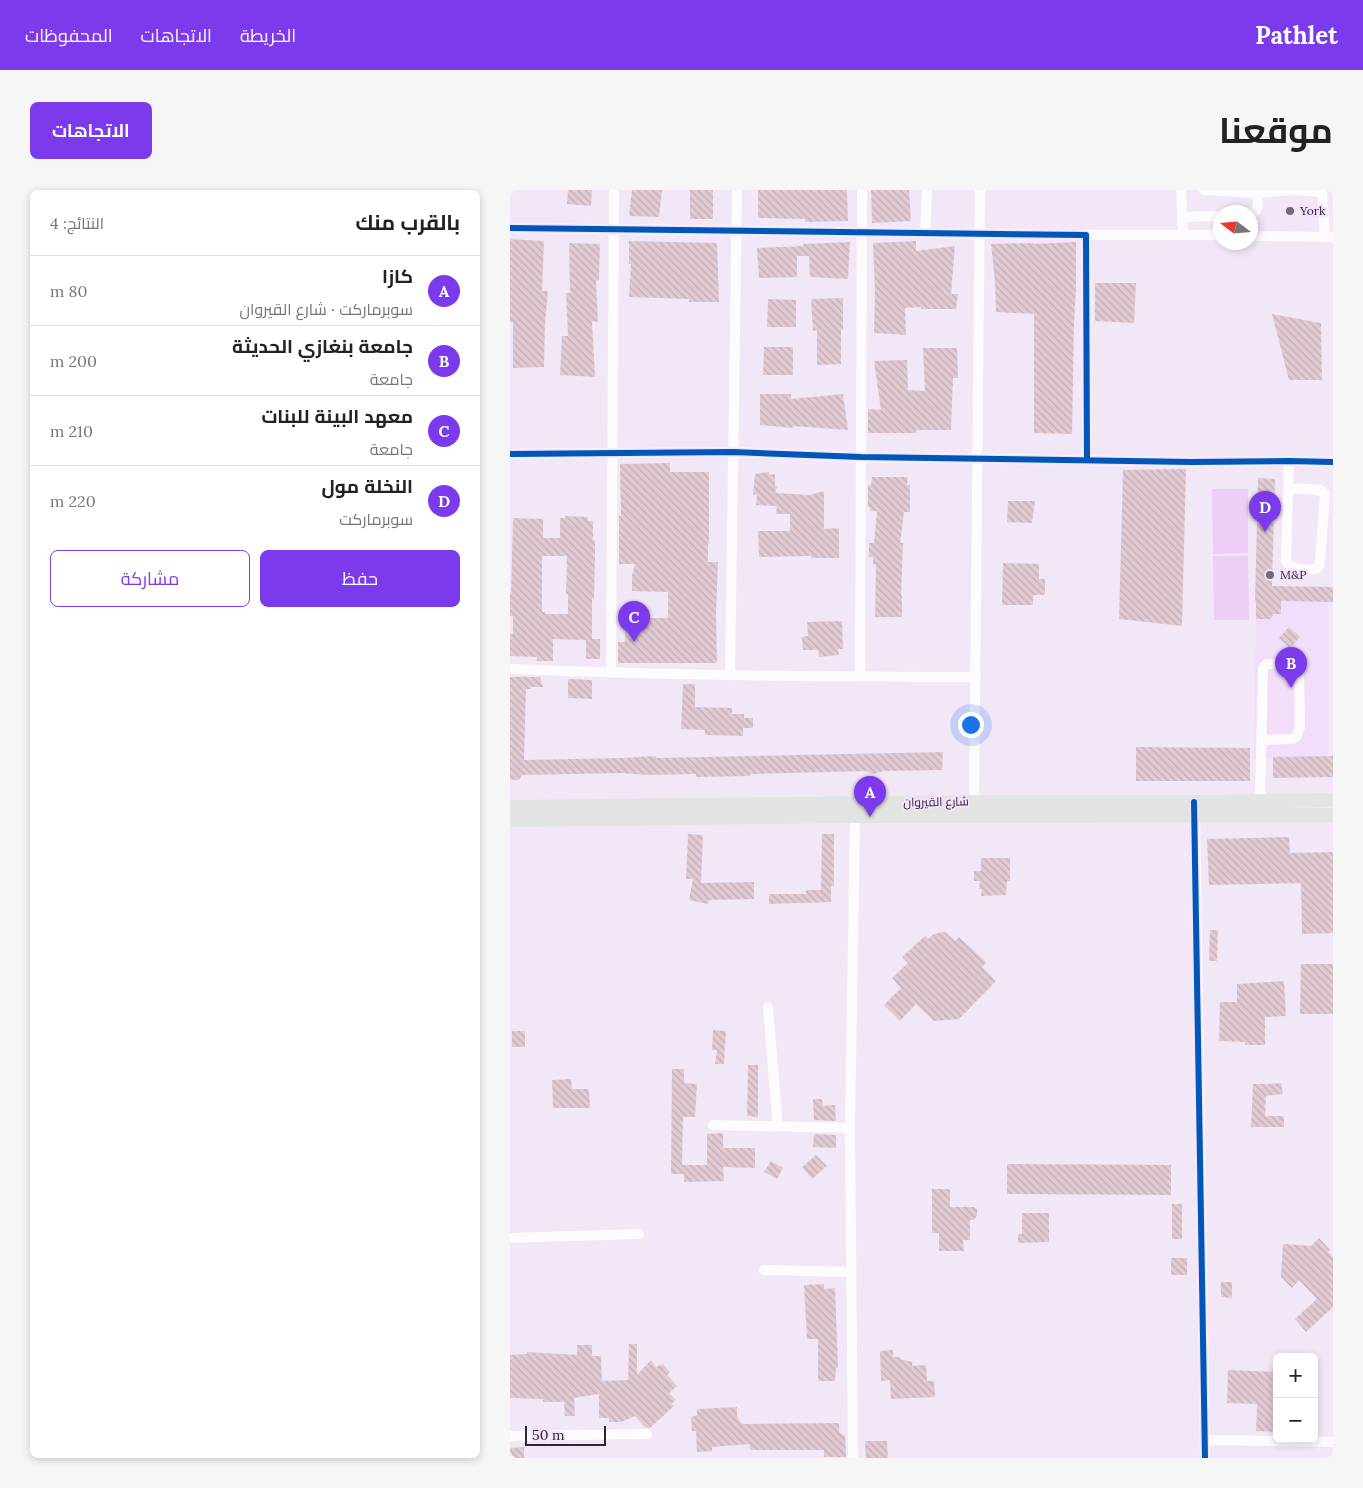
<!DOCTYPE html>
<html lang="ar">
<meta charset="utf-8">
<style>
body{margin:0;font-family:Lora,Cairo,serif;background:#f6f6f6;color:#222;direction:rtl}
.controls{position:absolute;right:15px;bottom:15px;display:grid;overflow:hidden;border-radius:8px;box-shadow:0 2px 8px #0003}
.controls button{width:45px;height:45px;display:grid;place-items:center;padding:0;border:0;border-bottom:1px solid #e0e0e0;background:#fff;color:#222;font:25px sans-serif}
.compass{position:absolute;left:703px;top:15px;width:45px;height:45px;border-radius:50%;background:#fff;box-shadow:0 2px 8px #0003;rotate:286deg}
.scale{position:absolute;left:15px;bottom:12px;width:81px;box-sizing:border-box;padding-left:5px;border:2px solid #2e2532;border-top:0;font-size:14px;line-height:18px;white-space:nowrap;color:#2e2532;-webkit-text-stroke:4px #f5e1fd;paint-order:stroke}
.you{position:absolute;left:460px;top:534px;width:18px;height:18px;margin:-12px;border:4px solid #fff;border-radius:50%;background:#1a73e8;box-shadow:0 0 0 8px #1a73e833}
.badge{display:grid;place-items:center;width:32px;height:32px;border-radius:50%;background:#7c3aed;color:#fff;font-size:16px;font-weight:700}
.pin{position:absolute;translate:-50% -41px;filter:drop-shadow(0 1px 2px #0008)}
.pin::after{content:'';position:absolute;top:26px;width:18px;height:15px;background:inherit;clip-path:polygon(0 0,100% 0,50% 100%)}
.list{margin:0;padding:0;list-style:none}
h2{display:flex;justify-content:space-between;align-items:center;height:65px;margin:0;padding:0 20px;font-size:21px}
h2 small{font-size:16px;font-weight:400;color:#767676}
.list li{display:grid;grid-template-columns:32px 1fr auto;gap:15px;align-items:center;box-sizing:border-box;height:70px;padding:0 20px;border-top:1px solid #e0e0e0}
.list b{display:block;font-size:19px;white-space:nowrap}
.list p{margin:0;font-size:16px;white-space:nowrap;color:#767676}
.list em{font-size:16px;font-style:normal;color:#767676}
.actions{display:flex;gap:10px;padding:15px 20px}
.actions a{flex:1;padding:11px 0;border:1px solid #7c3aed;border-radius:8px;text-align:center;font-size:18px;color:#7c3aed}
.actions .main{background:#7c3aed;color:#fff}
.map{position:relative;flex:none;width:823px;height:1268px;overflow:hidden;direction:ltr;border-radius:8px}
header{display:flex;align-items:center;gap:30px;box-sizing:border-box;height:70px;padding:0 25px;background:#7c3aed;color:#fff}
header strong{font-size:24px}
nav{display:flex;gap:28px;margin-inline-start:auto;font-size:18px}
.intro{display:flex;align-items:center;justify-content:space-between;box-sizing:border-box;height:120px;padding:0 30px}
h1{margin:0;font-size:35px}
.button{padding:12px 22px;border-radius:8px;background:#7c3aed;color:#fff;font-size:18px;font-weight:700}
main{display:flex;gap:30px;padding:0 30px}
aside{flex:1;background:#fff;border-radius:8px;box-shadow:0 2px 8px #0003}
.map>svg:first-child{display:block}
.built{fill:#f2ddfa}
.garden{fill:#eccef7}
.building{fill:url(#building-back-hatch);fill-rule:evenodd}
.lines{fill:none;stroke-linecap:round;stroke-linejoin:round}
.minor{stroke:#fdfbfe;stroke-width:10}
.major{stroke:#e2e4e2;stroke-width:14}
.cycleway-casing{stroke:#f5e1fd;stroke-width:9}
.cycleway{stroke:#0057b8;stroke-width:6}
.poi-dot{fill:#736977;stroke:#f5e1fd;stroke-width:2}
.labels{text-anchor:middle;stroke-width:4;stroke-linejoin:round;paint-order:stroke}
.poi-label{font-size:12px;fill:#2e2532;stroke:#f5e1fd;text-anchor:start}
.street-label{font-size:12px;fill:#2e2532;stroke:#f5e1fd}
</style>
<header>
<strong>Pathlet</strong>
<nav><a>الخريطة</a><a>الاتجاهات</a><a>المحفوظات</a></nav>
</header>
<div class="intro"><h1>موقعنا</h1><a class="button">الاتجاهات</a></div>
<main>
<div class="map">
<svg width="823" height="1268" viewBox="0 0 823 1268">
<defs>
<pattern id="building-back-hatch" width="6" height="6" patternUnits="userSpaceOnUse" patternTransform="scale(1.25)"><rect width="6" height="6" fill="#e1cad2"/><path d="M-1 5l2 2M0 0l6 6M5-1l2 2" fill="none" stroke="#c1adb5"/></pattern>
</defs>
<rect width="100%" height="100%" fill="#f2e7f7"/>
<path class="built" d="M 745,411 L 818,412 L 818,567 L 744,568 L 746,429 Z"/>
<path class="garden" d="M 738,299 L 738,363 L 703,364 L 702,299 Z
M 703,366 L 738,366 L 739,430 L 704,430 Z"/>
<path class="building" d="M 58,0 L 82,0 L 81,16 L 57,14 Z
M 122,0 L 152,0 L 149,27 L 119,26 Z
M 180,0 L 203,0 L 203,29 L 180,29 Z
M 248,0 L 337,0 L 338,31 L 295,32 L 295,29 L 248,28 Z
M 361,0 L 399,0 L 401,31 L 362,33 Z
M 0,49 L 34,51 L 32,101 L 38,101 L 35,134 L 34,177 L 3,178 L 3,132 L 0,132 Z
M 119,51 L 207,53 L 209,112 L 179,112 L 179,109 L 119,107 L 121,74 L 119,74 Z
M 406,51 L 406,61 L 445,56 L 441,104 L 448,104 L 446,119 L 411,119 L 411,117 L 395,118 L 396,145 L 364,143 L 365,101 L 363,53 Z
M 340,52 L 338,89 L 300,87 L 299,66 L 287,66 L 287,87 L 249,88 L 247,58 L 293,56 L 293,54 Z
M 566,52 L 566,98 L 564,132 L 562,244 L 524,243 L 524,124 L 486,122 L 485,92 L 481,54 L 524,53 L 524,54 Z
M 59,53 L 90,54 L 89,90 L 86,91 L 88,132 L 82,131 L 85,187 L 50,185 L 52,146 L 58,146 L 56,103 L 60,103 Z
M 585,93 L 626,93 L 624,133 L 585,131 Z
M 333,108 L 333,140 L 331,140 L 331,174 L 307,175 L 307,140 L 303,141 L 301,109 Z
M 258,109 L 286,110 L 286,137 L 257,137 Z
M 762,124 L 811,133 L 812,190 L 779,190 Z
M 254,157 L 283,157 L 283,185 L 253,185 Z
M 413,158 L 447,158 L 448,188 L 443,188 L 441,240 L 406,240 L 406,243 L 358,243 L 358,219 L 371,220 L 364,171 L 397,170 L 398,200 L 415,201 Z
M 250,204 L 281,204 L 281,209 L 333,204 L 338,240 L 282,236 L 283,238 L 250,235 Z
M 160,273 L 160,282 L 199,282 L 199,353 L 198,353 L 198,372 L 208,372 L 206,424 L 207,473 L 108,473 L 108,452 L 115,452 L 115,428 L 158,428 L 158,402 L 122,401 L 122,385 L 125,374 L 109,374 L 109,326 L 111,326 L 110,274 Z
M 676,279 L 672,436 L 609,429 L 613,280 Z
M 259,282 L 259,285 L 265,284 L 265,296 L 267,297 L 265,303 L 299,305 L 314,301 L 314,339 L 329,338 L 329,368 L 301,368 L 301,366 L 295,366 L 249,367 L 248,341 L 280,341 L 280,324 L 266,324 L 267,316 L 246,315 L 247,304 L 243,305 L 245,284 Z
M 362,287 L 398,287 L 397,295 L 400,295 L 400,322 L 394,322 L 390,353 L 393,353 L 391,406 L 392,406 L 392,427 L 365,427 L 366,374 L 363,374 L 363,367 L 359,367 L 359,353 L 364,353 L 367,321 L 360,321 L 360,317 L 358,317 L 358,295 L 361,295 Z
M 748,288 L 765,289 L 762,396 L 823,397 L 823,412 L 771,411 L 771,424 L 763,424 L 761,429 L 746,429 L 746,411 L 745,411 Z
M 498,311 L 525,311 L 522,333 L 497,332 Z
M 55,326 L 78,327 L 78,331 L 83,331 L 83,350 L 85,350 L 85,365 L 84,409 L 82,409 L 82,449 L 90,449 L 90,469 L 76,469 L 76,450 L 43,449 L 43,471 L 27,471 L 27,467 L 0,466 L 0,444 L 3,444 L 3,426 L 0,426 L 0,404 L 1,404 L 3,328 L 33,329 L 33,348 L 50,348 L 50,328 L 55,328 ZM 32,366 L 57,366 L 56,404 L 58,404 L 58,424 L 35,424 L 35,422 L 32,422 Z
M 493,373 L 529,374 L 529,389 L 535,389 L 535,405 L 523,405 L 523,415 L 492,415 Z
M 332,431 L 333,459 L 328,459 L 329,465 L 309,467 L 308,460 L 293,460 L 292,447 L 298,446 L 297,432 Z
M 779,437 L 790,447 L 780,458 L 769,448 Z
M 0,487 L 30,487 L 33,497 L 21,497 L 21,499 L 16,499 L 14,570 L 112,568 L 145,566 L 147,568 L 433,562 L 432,580 L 373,581 L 363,584 L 356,581 L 240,584 L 240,586 L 186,587 L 186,584 L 137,585 L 112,583 L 12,585 L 9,590 L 0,590 Z
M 58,489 L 82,490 L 82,509 L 58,508 Z
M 173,494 L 185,494 L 185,517 L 222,518 L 222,524 L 234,524 L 234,528 L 243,528 L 243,538 L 233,538 L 233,546 L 195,545 L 195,540 L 171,539 Z
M 626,557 L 740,558 L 740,591 L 626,591 Z
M 823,566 L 823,587 L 763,588 L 763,567 Z
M 178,644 L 193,645 L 191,693 L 244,692 L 244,709 L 199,710 L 198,714 L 179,710 L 183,689 L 176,689 Z
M 312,644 L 324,644 L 324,696 L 321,696 L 321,712 L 259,714 L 259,704 L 296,704 L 296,700 L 311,700 Z
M 779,647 L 780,663 L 823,662 L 823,743 L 792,744 L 791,693 L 699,695 L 697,649 Z
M 471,668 L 500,668 L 500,691 L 497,691 L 496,705 L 471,706 L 472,699 L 469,699 L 470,691 L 464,691 L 464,681 L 471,681 Z
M 700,740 L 708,740 L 707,771 L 699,771 Z
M 435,742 L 445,751 L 449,747 L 476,772 L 472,777 L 486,791 L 449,829 L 424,831 L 406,814 L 390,831 L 374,815 L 391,798 L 382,788 L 398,773 L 392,767 L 415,746 L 418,749 L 424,744 Z
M 791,774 L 823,774 L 823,824 L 790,824 Z
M 774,791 L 776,826 L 755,827 L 755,855 L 735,855 L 735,852 L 709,851 L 710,812 L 727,812 L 727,794 Z
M 203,840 L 216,841 L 214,874 L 205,874 L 207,860 L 202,860 Z
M 2,841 L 15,841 L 15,857 L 2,857 Z
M 238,875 L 248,875 L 248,927 L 237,926 Z
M 162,879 L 174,879 L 174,893 L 187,894 L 185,927 L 173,927 L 172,975 L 197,975 L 197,944 L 213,943 L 213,958 L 245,958 L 245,978 L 213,977 L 214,991 L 174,992 L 174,984 L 161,984 Z
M 61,889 L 62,899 L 79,899 L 80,918 L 43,918 L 42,890 Z
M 771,893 L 773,904 L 756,906 L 755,926 L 774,926 L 774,937 L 741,937 L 743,894 L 758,894 Z
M 303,909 L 312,909 L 313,916 L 325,915 L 326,931 L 304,930 Z
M 304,944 L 326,945 L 326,958 L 303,957 Z
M 306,965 L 317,976 L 302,989 L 292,977 Z
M 261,971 L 273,978 L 267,989 L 254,982 Z
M 497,974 L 661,975 L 661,1005 L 497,1004 Z
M 422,999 L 440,999 L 440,1017 L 464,1017 L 467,1019 L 467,1026 L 464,1030 L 460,1030 L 460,1050 L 453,1050 L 454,1061 L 429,1061 L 429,1043 L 422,1043 Z
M 662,1014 L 672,1014 L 672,1049 L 662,1049 Z
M 512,1023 L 539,1023 L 539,1052 L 508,1053 L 508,1044 L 512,1044 Z
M 809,1048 L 820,1060 L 818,1062 L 823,1067 L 823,1117 L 796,1142 L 785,1129 L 807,1109 L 789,1090 L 782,1098 L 771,1087 L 773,1054 L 801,1056 Z
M 661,1068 L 677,1068 L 677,1085 L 661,1085 Z
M 711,1092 L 722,1092 L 722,1108 L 711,1107 Z
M 314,1094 L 314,1099 L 325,1098 L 328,1178 L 326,1178 L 325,1191 L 308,1191 L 308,1149 L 297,1149 L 294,1095 Z
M 119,1154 L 127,1154 L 127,1185 L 141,1170 L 146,1177 L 153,1174 L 160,1182 L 157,1185 L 167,1196 L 159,1203 L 166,1210 L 161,1214 L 164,1216 L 140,1238 L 135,1237 L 125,1226 L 111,1232 L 99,1232 L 99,1228 L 89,1228 L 89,1204 L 64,1208 L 65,1226 L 55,1226 L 54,1212 L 33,1212 L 33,1209 L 0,1208 L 0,1165 L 17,1164 L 17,1162 L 67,1165 L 67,1155 L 82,1155 L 82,1166 L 91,1166 L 92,1191 L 118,1190 Z
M 383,1160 L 383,1167 L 390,1167 L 390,1169 L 402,1172 L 402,1176 L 416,1175 L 417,1191 L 424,1191 L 425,1207 L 381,1209 L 380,1190 L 371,1191 L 370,1161 Z
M 718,1180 L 767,1182 L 767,1242 L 746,1241 L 747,1214 L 717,1213 Z
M 227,1217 L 227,1227 L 232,1234 L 329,1233 L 329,1242 L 335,1246 L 336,1267 L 314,1267 L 314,1260 L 240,1260 L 240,1254 L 202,1257 L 202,1261 L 187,1262 L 186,1241 L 182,1241 L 181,1227 L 187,1225 L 187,1219 Z
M 355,1251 L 377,1251 L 378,1268 L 356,1268 Z
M 14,1257 L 14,1268 L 0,1268 L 0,1258 Z"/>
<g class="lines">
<path class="minor" d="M 671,0 L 673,44
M 694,0 L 747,3 L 782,0 L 812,2
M 812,0 L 815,47
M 741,24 L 746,21 L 748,14 L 747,3
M 672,27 L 711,26
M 0,38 L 576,45 L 577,270
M 415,43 L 417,0
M 576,45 L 711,45
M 741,46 L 823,47
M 0,264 L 223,262 L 351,267 L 682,272 L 779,271 L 823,272
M 778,298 L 810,300 L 815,304 L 810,373 L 808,378 C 798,381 780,380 776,371 L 779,271
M 0,479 C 155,485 310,487 466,487
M 101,483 L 104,0
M 220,484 L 227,0
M 350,487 L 352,0
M 750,610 L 753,478 L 756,474 L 760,474 L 783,473 L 787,474 L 789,477 L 790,537 L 786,547 L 782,549 L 752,550
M 464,612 L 470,0
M 685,619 L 695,1268
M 258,817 L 268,937
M 203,935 L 340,938
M 0,1048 L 129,1044
M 254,1080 L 341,1082
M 0,1246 L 137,1244
M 695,1250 L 823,1252
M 343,1268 L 340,938 L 345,626"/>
<path class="major" d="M 0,617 L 464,612 L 684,612 L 823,610
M 0,630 L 345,626 L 823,625"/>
<g class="cycleway-casing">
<path id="cycleway" d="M 0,38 L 576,45 L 577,270
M 0,264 L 223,262 L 351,267 L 682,272 L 779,271 L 823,272
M 684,612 L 695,1268"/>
</g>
<use href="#cycleway" class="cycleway"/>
</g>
<g class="poi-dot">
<circle cx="780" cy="21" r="5"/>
<circle cx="760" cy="385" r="5"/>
</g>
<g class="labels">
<g class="poi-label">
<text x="790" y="25">York</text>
<text x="770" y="389">M&amp;P</text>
</g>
<g class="street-label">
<text transform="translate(426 612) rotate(-1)" y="4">شارع القيروان</text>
</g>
</g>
</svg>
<div class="controls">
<button>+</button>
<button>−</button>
</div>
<svg class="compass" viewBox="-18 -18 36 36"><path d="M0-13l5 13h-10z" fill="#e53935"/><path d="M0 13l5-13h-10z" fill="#767676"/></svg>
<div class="scale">50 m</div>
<div class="you"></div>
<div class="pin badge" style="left:360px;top:627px">A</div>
<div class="pin badge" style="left:781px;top:498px">B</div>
<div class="pin badge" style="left:124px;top:452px">C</div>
<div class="pin badge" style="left:755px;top:342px">D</div>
</div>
<aside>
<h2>بالقرب منك<small>النتائج: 4</small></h2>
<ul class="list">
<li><span class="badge">A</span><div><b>كازا</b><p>سوبرماركت · شارع القيروان</p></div><em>80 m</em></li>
<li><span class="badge">B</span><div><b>جامعة بنغازي الحديثة</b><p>جامعة</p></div><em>200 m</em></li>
<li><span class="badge">C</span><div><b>معهد البينة للبنات</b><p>جامعة</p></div><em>210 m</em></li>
<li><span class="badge">D</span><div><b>النخلة مول</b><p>سوبرماركت</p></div><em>220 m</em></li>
</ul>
<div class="actions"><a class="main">حفظ</a><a>مشاركة</a></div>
</aside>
</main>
